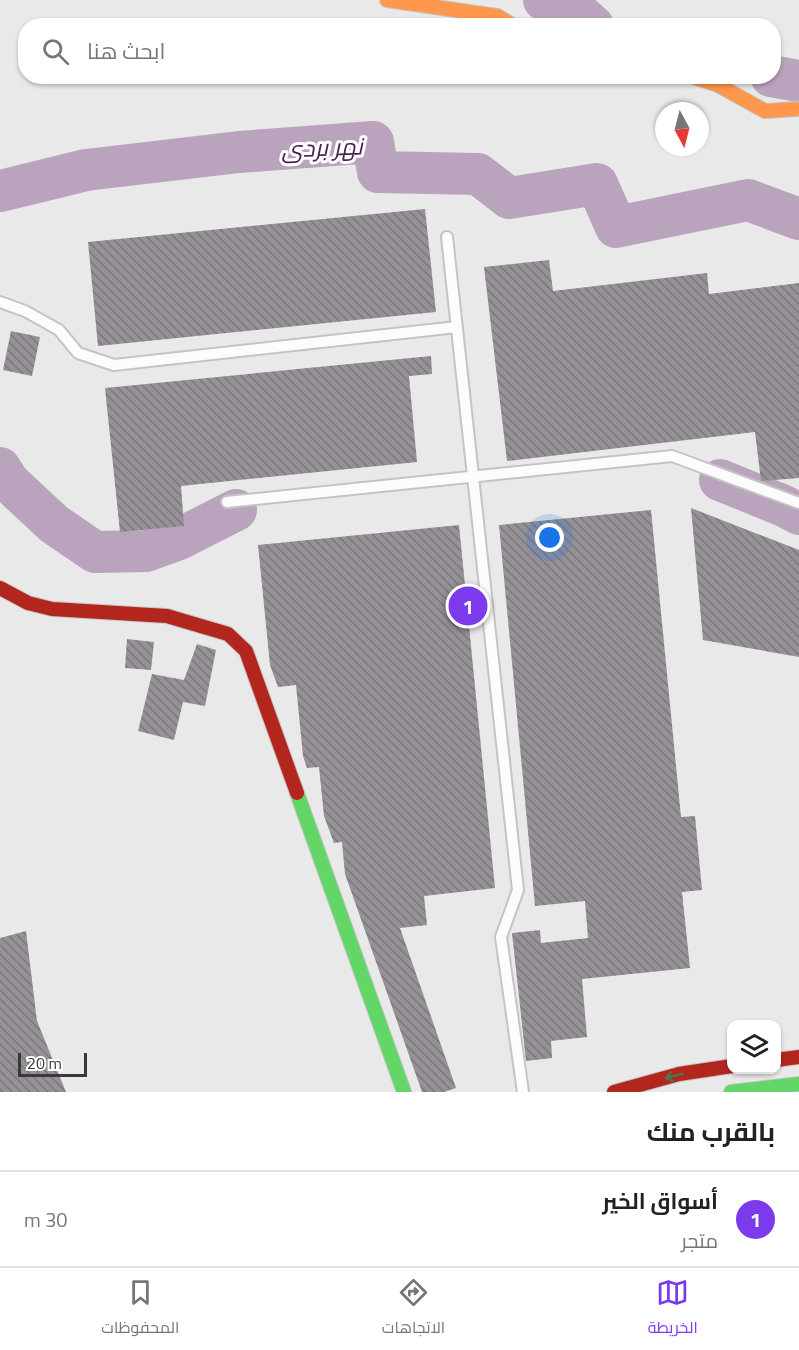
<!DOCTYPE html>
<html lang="ar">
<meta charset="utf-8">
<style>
body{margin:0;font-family:"Titillium Web",Cairo,sans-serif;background:#f2f2f2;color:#222;direction:rtl}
.controls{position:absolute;right:18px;bottom:18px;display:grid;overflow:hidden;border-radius:12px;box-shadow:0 2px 4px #0004}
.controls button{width:54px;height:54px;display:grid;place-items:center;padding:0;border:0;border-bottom:2px solid #e0e0e0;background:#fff;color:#222;font:30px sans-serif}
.compass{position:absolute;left:655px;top:102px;width:54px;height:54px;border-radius:50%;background:#fff;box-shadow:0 2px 4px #0004;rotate:173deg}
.scale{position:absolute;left:18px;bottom:15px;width:69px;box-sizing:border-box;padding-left:6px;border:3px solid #3a393a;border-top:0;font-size:16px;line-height:21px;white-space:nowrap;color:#3a393a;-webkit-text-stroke:4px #fff;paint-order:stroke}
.you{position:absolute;left:550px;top:538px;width:21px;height:21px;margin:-15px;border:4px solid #fff;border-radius:50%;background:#1a73e8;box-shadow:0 0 0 9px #1a73e833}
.badge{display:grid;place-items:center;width:39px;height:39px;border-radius:50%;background:#7c3aed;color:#fff;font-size:20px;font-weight:700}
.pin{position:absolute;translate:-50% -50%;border:3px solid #fff;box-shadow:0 2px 6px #0006}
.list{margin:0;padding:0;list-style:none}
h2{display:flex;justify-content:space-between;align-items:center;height:78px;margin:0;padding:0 24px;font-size:26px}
h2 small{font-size:20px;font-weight:400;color:#767676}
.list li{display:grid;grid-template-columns:39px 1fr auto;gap:18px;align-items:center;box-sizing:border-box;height:96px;padding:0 24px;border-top:2px solid #e0e0e0}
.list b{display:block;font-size:22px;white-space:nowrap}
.list p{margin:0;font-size:20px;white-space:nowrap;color:#767676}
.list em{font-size:20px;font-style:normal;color:#767676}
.icon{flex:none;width:33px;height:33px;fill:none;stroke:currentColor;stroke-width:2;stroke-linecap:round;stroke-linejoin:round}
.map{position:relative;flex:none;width:799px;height:1092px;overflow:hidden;direction:ltr}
.search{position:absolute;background:#fff;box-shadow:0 2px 4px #0004;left:18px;right:18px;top:18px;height:66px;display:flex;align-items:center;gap:15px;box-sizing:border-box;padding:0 21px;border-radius:24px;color:#767676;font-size:22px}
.sheet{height:174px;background:#fff}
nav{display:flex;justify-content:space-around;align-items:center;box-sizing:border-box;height:84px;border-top:2px solid #e0e0e0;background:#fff;font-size:16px;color:#767676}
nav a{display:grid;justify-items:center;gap:3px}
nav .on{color:#7c3aed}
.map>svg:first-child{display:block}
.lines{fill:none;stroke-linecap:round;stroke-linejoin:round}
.river{stroke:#baa3bc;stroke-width:42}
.building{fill:url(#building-back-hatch)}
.lane-casing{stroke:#c5c4c5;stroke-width:14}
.fast-casing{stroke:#c5c4c5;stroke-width:16}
.slow-casing{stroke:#c5c4c5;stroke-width:16}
.jam-casing{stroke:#c5c4c5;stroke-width:16}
.lane{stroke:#fcfcfc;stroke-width:10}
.fast{stroke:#63d668;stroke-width:14}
.slow{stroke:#ff974d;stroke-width:14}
.jam{stroke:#b3261e;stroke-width:14}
.oneway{stroke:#4a784c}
.labels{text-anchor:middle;stroke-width:6;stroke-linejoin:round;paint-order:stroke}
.water-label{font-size:24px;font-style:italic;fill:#4a2150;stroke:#fff}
</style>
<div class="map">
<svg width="799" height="1092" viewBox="0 0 799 1092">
<defs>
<pattern id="building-back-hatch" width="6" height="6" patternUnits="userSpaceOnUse" patternTransform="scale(1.5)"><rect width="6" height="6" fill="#969097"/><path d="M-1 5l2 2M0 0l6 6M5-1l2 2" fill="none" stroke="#7b777c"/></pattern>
</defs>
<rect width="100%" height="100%" fill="#eae9ea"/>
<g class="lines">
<path class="river" d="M 544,0 L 575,10 L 593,26
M 771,76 L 799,81
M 0,191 L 86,170 L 239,152 L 373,142 L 378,172 L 478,174 L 509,198 L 597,184 L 616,227 L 748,200 L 799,219
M 0,468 L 9,482 L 54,524 L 95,552 L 146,551 L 179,539 L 236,510
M 720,480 L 784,506 L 799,514"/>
</g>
<path class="building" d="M 425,209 L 436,312 L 98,346 L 88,242 Z
M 549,260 L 553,291 L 707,273 L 709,294 L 799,283 L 799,478 L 761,481 L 755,432 L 507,461 L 484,267 Z
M 11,331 L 40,337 L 32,376 L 3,370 Z
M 431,356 L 432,374 L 409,376 L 417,462 L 181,486 L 184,526 L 120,532 L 105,388 Z
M 691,508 L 799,550 L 799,657 L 703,640 Z
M 651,510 L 681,817 L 695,816 L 702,890 L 682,892 L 690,968 L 582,979 L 587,1037 L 551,1041 L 552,1058 L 526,1061 L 512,933 L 540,930 L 541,943 L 588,938 L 585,901 L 535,906 L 499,525 Z
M 459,525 L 495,888 L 424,896 L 427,925 L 400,928 L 456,1088 L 444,1092 L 422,1092 L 345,874 L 342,842 L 334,843 L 324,816 L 319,767 L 307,768 L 303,756 L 296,685 L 278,687 L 270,665 L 258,545 Z
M 127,639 L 154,642 L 151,670 L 125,668 Z
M 197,644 L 216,650 L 205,706 L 183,702 L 174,740 L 138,731 L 152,674 L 184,680 Z
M 26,931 L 37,1021 L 66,1092 L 0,1092 L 0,938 Z"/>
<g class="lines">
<g class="lane-casing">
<path id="lane" d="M 447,237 L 518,890 L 501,937 L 523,1092
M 0,302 L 25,311 L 59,330 L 78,353 L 114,365 L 457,327
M 227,502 L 672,456 L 799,503"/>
</g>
<g class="fast-casing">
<path id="fast" d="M 297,793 L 404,1092
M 731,1092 L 799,1084"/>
</g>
<g class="slow-casing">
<path id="slow" d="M 387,0 L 497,16 L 514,26
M 690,76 L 718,85 L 765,111 L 796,109"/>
</g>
<g class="jam-casing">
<path id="jam" d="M 0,588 L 28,603 L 52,609 L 167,616 L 228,634 L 246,651 L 297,793
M 776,1060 L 799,1057
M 614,1092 L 679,1074 L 732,1066"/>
</g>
<use href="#lane" class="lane"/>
<use href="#fast" class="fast"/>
<use href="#slow" class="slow"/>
<use href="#jam" class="jam"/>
</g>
<defs><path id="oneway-shaft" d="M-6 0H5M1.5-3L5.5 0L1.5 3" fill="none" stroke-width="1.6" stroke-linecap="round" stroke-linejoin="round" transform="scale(1.5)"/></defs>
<use class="oneway" href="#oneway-shaft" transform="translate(674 1076) rotate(165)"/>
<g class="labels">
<g class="water-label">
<text transform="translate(322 148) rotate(-2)" y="8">نهر بردى</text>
</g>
</g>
</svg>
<div class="controls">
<button><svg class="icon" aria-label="layers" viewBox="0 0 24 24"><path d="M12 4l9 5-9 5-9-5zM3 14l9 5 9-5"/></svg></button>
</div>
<svg class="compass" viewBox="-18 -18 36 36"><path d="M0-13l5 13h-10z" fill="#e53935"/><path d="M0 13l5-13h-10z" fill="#767676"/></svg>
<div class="scale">20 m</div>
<div class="you"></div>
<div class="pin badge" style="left:468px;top:606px">1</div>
<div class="search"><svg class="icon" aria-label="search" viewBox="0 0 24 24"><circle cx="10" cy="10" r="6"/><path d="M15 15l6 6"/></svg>ابحث هنا</div>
</div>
<section class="sheet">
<h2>بالقرب منك<small></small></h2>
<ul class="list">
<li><span class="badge">1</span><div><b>أسواق الخير</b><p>متجر</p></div><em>30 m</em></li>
</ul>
</section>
<nav>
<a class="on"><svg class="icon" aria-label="map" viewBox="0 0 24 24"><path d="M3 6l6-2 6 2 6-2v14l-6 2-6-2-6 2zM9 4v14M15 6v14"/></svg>الخريطة</a>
<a><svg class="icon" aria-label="directions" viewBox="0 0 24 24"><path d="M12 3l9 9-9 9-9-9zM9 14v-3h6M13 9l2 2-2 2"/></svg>الاتجاهات</a>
<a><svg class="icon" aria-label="saved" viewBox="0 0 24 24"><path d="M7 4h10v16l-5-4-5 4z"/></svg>المحفوظات</a>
</nav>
